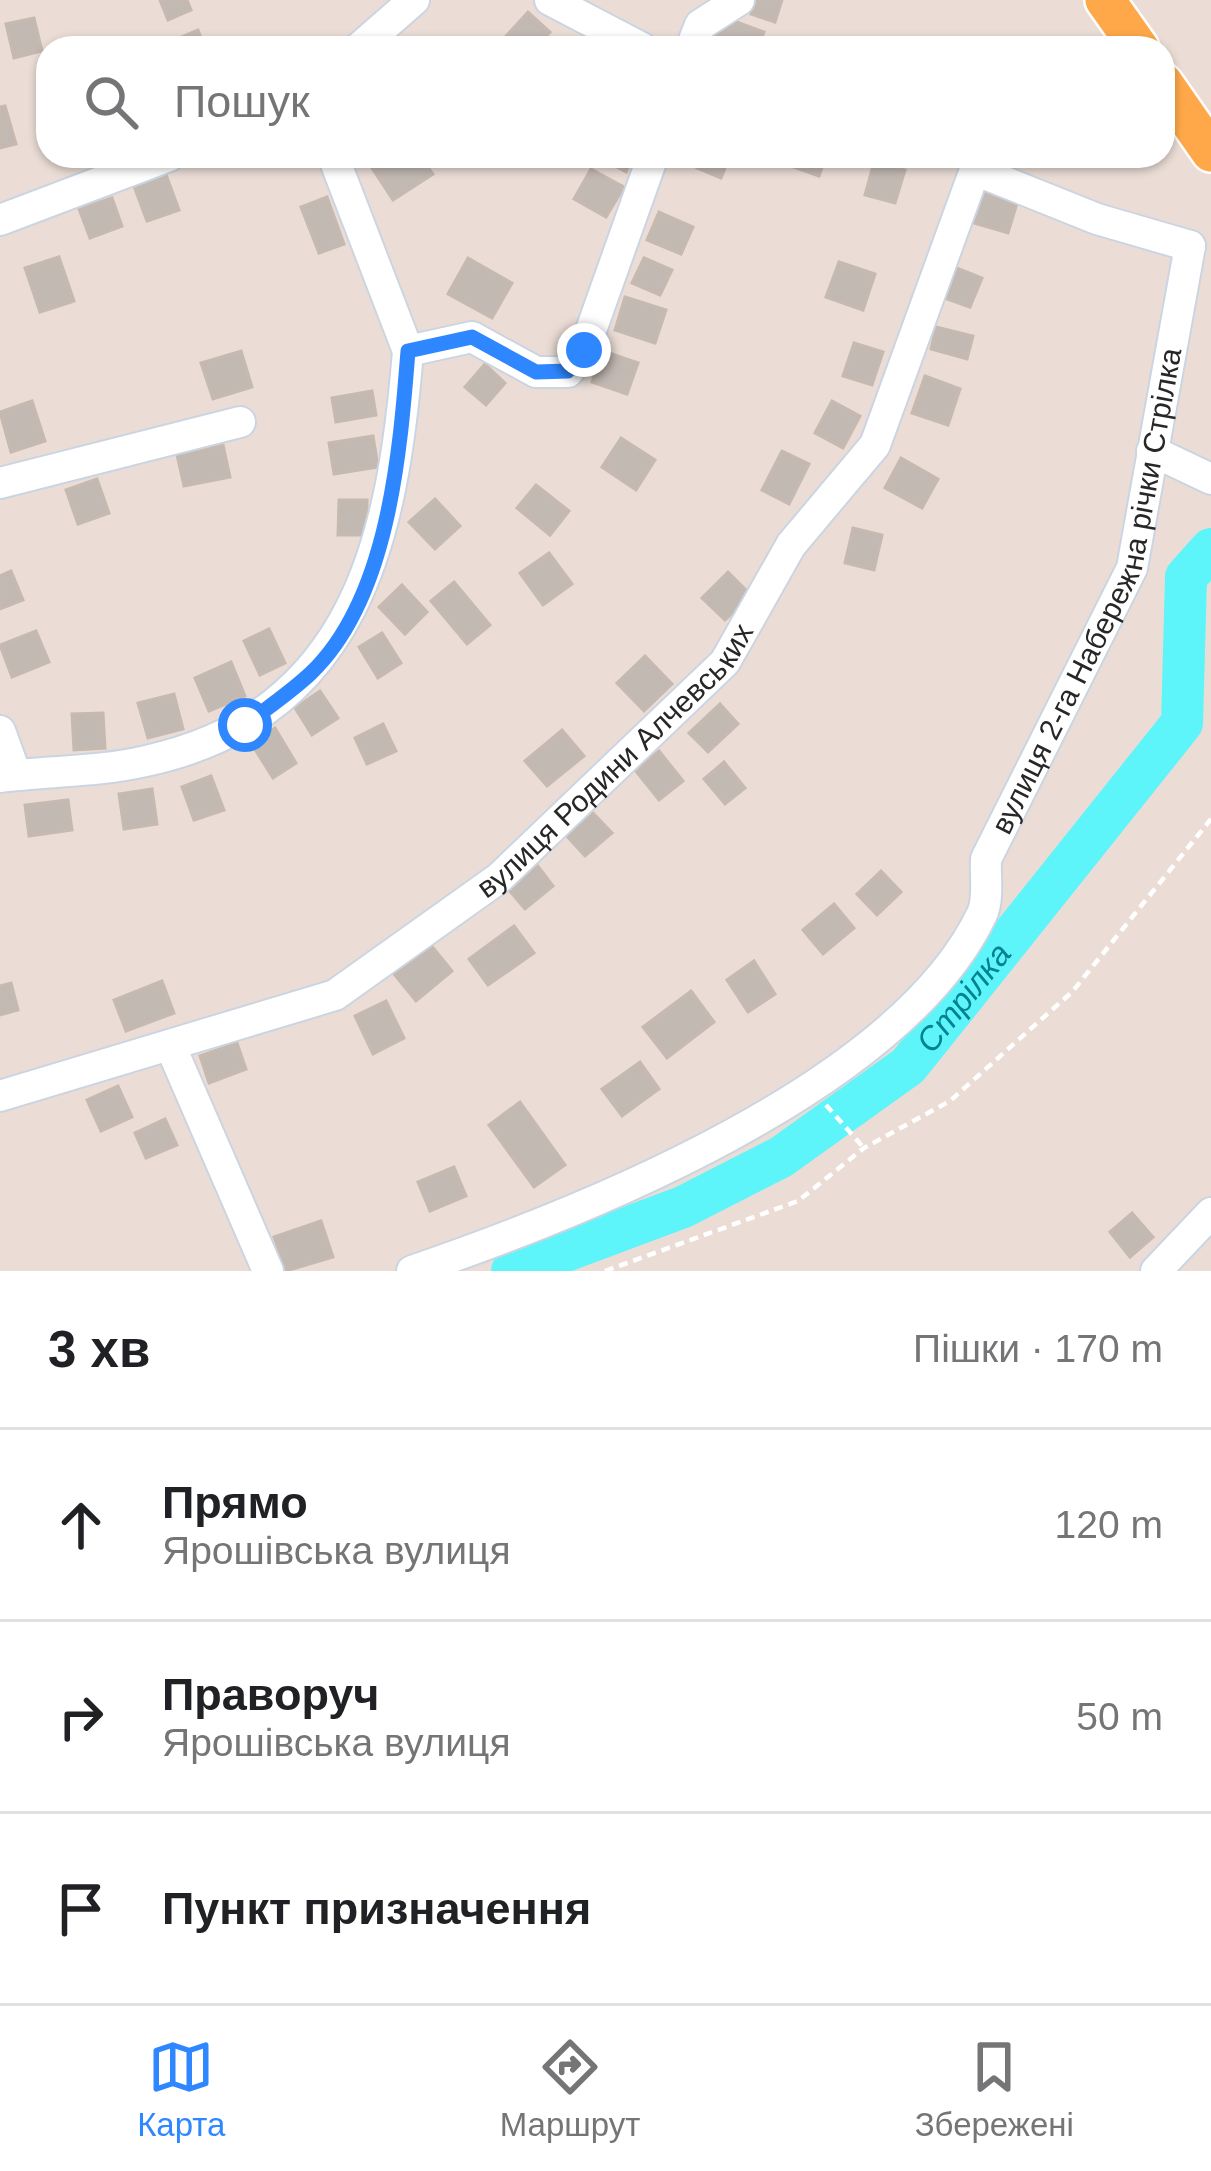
<!DOCTYPE html>
<html lang="uk">
<meta charset="utf-8">
<style>
body{margin:0;font-family:Arial,sans-serif;background:#f2f2f2;color:#202124}
.stop{position:absolute;width:36px;height:36px;margin:-27px;border:9px solid #2f87ff;border-radius:50%;background:#fff}
.stop.end{background:#2f87ff;border-color:#fff;box-shadow:0 3px 12px #0008}
.list{margin:0;padding:0;list-style:none}
h2{display:flex;justify-content:space-between;align-items:center;height:156px;margin:0;padding:0 48px;font-size:51px}
h2 small{font-size:39px;font-weight:400;color:#757577}
.list li{display:grid;grid-template-columns:78px 1fr auto;gap:36px;align-items:center;box-sizing:border-box;height:192px;padding:0 48px;border-top:3px solid #e0e0e0}
.list b{display:block;font-size:45px;white-space:nowrap}
.list p{margin:0;font-size:39px;white-space:nowrap;color:#757577}
.list em{font-size:39px;font-style:normal;color:#757577}
.icon{flex:none;width:66px;height:66px;fill:none;stroke:currentColor;stroke-width:2;stroke-linecap:round;stroke-linejoin:round}
.map{position:relative;flex:none;width:1211px;height:1271px;overflow:hidden}
.search{position:absolute;background:#fff;box-shadow:0 3px 9px #0004;left:36px;right:36px;top:36px;height:132px;display:flex;align-items:center;gap:30px;box-sizing:border-box;padding:0 42px;border-radius:36px;color:#757577;font-size:45px}
.sheet{height:732px;background:#fff}
nav{display:flex;justify-content:space-around;align-items:center;box-sizing:border-box;height:168px;border-top:3px solid #e0e0e0;background:#fff;font-size:33px;color:#757577}
nav a{display:grid;justify-items:center;gap:6px}
nav .on{color:#2f87ff}
.map>svg:first-child{display:block}
.lines{fill:none;stroke-linecap:round;stroke-linejoin:round}
.river{stroke:#5df5fa;stroke-width:42}
.building{fill:#c2b9b3;stroke:#c6b9b0;stroke-width:3}
.minor-casing{stroke:#cbd5e2;stroke-width:34}
.major-casing{stroke:#fff;stroke-width:44}
.path{stroke:#fff;stroke-width:4.5;stroke-dasharray:9 6;stroke-linecap:butt}
.minor{stroke:#fff;stroke-width:30}
.major{stroke:#fea849;stroke-width:39}
.route{stroke:#2f87ff;stroke-width:15}
.labels{text-anchor:middle;stroke-width:9;stroke-linejoin:round;paint-order:stroke}
.street-label{font-size:30px;fill:#272727;stroke:#fff}
.water-label{font-size:33px;font-style:italic;fill:#038292;stroke:#fff}
</style>
<div class="map">
<svg width="1211" height="1271" viewBox="0 0 1211 1271">
<rect width="100%" height="100%" fill="#ebddd6"/>
<g class="lines">
<path class="river" id="s1" d="M 512,1271 L 683,1207 L 781,1157 L 908,1066 L 1182,723 L 1186,577 L 1211,549"/>
</g>
<path class="building" d="M 160,0 L 187,0 L 191,10 L 168,20 Z
M 756,0 L 782,0 L 775,22 L 751,14 Z
M 528,12 L 550,32 L 535,48 L 502,48 L 498,45 Z
M 723,17 L 764,32 L 758,48 L 711,48 Z
M 34,18 L 42,51 L 14,58 L 6,24 Z
M 198,30 L 205,48 L 158,48 L 158,47 Z
M 5,106 L 16,144 L 0,148 L 0,107 Z
M 384,156 L 420,156 L 433,174 L 393,200 L 370,165 Z
M 597,156 L 633,156 L 626,172 Z
M 702,156 L 730,156 L 721,178 L 697,168 Z
M 794,156 L 826,156 L 819,176 L 791,166 Z
M 874,162 L 905,170 L 895,203 L 865,195 Z
M 164,169 L 179,210 L 147,221 L 132,181 Z
M 591,169 L 624,187 L 606,217 L 574,199 Z
M 983,193 L 1017,203 L 1008,233 L 974,223 Z
M 327,197 L 344,244 L 319,253 L 301,207 Z
M 112,198 L 122,226 L 90,238 L 79,209 Z
M 659,212 L 693,227 L 681,254 L 647,240 Z
M 59,257 L 74,301 L 40,312 L 25,268 Z
M 468,258 L 512,283 L 492,318 L 448,294 Z
M 644,258 L 672,270 L 660,295 L 632,283 Z
M 839,262 L 875,274 L 863,310 L 826,297 Z
M 954,267 L 982,278 L 970,307 L 942,297 Z
M 625,297 L 666,310 L 655,343 L 615,330 Z
M 936,327 L 973,336 L 967,359 L 931,349 Z
M 854,343 L 883,352 L 872,385 L 843,376 Z
M 241,351 L 252,387 L 213,399 L 201,363 Z
M 603,351 L 638,363 L 627,394 L 592,382 Z
M 485,364 L 505,383 L 486,405 L 465,387 Z
M 925,376 L 960,389 L 948,425 L 912,413 Z
M 372,391 L 376,415 L 336,422 L 332,398 Z
M 32,401 L 45,441 L 11,452 L 0,412 Z
M 832,401 L 860,416 L 843,448 L 815,433 Z
M 373,436 L 378,467 L 334,474 L 329,443 Z
M 621,438 L 655,460 L 636,490 L 602,467 Z
M 223,445 L 230,477 L 184,486 L 177,455 Z
M 782,451 L 809,464 L 789,504 L 762,490 Z
M 901,458 L 938,479 L 922,508 L 885,488 Z
M 97,479 L 109,513 L 78,524 L 66,490 Z
M 536,485 L 569,511 L 550,535 L 517,508 Z
M 435,499 L 460,526 L 435,549 L 409,522 Z
M 339,500 L 367,500 L 366,535 L 338,535 Z
M 853,528 L 882,535 L 874,570 L 845,563 Z
M 549,553 L 572,584 L 543,605 L 520,573 Z
M 11,571 L 23,600 L 0,609 L 0,576 Z
M 728,572 L 751,595 L 725,620 L 702,598 Z
M 454,582 L 490,625 L 467,644 L 431,601 Z
M 402,585 L 427,612 L 405,634 L 379,607 Z
M 269,629 L 285,663 L 260,675 L 244,641 Z
M 36,631 L 49,662 L 12,677 L 0,645 Z
M 382,633 L 401,663 L 378,678 L 359,647 Z
M 645,656 L 672,684 L 644,711 L 617,683 Z
M 231,662 L 245,696 L 209,711 L 195,678 Z
M 320,691 L 338,718 L 312,735 L 295,708 Z
M 174,694 L 183,729 L 148,738 L 138,703 Z
M 720,704 L 738,724 L 708,752 L 689,733 Z
M 103,713 L 105,748 L 74,750 L 72,714 Z
M 383,724 L 396,751 L 367,764 L 355,738 Z
M 275,728 L 296,763 L 273,778 L 251,743 Z
M 562,730 L 584,756 L 547,786 L 525,761 Z
M 659,751 L 683,781 L 659,800 L 635,770 Z
M 724,762 L 745,788 L 725,804 L 704,779 Z
M 211,776 L 224,810 L 194,820 L 182,787 Z
M 152,789 L 157,824 L 124,829 L 119,794 Z
M 68,800 L 72,830 L 29,836 L 25,805 Z
M 592,812 L 612,833 L 585,856 L 566,835 Z
M 537,865 L 553,886 L 525,909 L 508,889 Z
M 881,871 L 901,892 L 877,915 L 857,894 Z
M 834,904 L 854,928 L 823,954 L 803,930 Z
M 514,926 L 534,953 L 488,985 L 469,959 Z
M 430,944 L 452,971 L 416,1001 L 394,974 Z
M 754,961 L 775,994 L 748,1012 L 727,980 Z
M 162,981 L 174,1013 L 126,1031 L 114,1000 Z
M 11,983 L 18,1010 L 0,1015 L 0,986 Z
M 691,991 L 714,1022 L 667,1058 L 643,1027 Z
M 386,1001 L 404,1038 L 373,1054 L 355,1016 Z
M 237,1043 L 246,1069 L 209,1083 L 200,1056 Z
M 640,1062 L 659,1089 L 622,1116 L 602,1089 Z
M 118,1086 L 132,1117 L 101,1131 L 87,1100 Z
M 520,1102 L 565,1165 L 534,1187 L 489,1125 Z
M 165,1119 L 177,1145 L 146,1158 L 135,1133 Z
M 454,1167 L 466,1196 L 430,1211 L 418,1182 Z
M 1132,1213 L 1153,1237 L 1130,1257 L 1110,1232 Z
M 321,1221 L 333,1257 L 286,1271 L 274,1237 Z"/>
<g class="lines">
<g class="minor-casing">
<g id="minor">
<path d="M 550,0 L 642,48"/>
<path d="M 359,48 L 414,0"/>
<path d="M 691,48 L 700,25 L 739,0"/>
<path d="M 333,156 L 408,351 L 472,337 L 536,372 L 568,372 L 584,350 L 653,156"/>
<path d="M 975,170 L 1097,219 L 1190,246"/>
<path d="M 0,220 L 169,156"/>
<path d="M 1152,451 L 1211,479"/>
<path d="M 0,483 L 240,422"/>
<path d="M 0,731 L 16,775"/>
<path d="M 0,777 C 48,771 99,772 146,761 C 357,715 393,537 408,351"/>
<path d="M 170,1045 L 268,1271"/>
<path id="s2" d="M 0,1096 L 335,995 L 499,878 L 725,662 L 791,545 L 875,445 L 980,156"/>
<path id="s3" d="M 412,1271 C 584,1212 900,1087 982,914 C 989,900 985,875 986,859 L 1132,568 L 1190,246"/>
<path d="M 1156,1271 L 1211,1213"/>
</g>
</g>
<g class="major-casing">
<path id="major" d="M 1105,0 L 1139,48
M 1163,83 L 1211,152"/>
</g>
<path class="path" d="M 935,156 L 953,162
M 826,1105 L 864,1148
M 605,1271 L 798,1201 L 864,1148 L 950,1101 L 1072,992 L 1211,819"/>
<use href="#minor" class="minor"/>
<use href="#major" class="major"/>
</g>
<g class="lines">
<path class="route" d="M 245,725 C 267,708 291,692 311,673 C 389,598 400,452 408,351 L 472,337 L 536,372 L 568,371 L 584,350"/>
</g>
<g class="labels">
<g class="street-label">
<text dy="10" stroke="none"><textPath href="#s3" startOffset="1032">вулиця 2-га Набережна річки Стрілка</textPath></text>
<text dy="10" stroke="none"><textPath href="#s2" startOffset="717">вулиця Родини Алчевських</textPath></text>
</g>
<g class="water-label">
<text dy="12" stroke="none"><textPath href="#s1" startOffset="537">Стрілка</textPath></text>
</g>
</g>
</svg>
<div class="stop" style="left:245px;top:725px"></div>
<div class="stop end" style="left:584px;top:350px"></div>
<div class="search"><svg class="icon" aria-label="search" viewBox="0 0 24 24"><circle cx="10" cy="10" r="6"/><path d="M15 15l6 6"/></svg>Пошук</div>
</div>
<section class="sheet">
<h2>3 хв<small>Пішки · 170 m</small></h2>
<ul class="list">
<li><svg class="icon" aria-label="ahead" viewBox="0 0 24 24"><path d="M12 20V5M6 11l6-6 6 6"/></svg><div><b>Прямо</b><p>Ярошівська вулиця</p></div><em>120 m</em></li>
<li><svg class="icon" aria-label="right" viewBox="0 0 24 24"><path d="M7 20v-9h11M14 6l5 5-5 5"/></svg><div><b>Праворуч</b><p>Ярошівська вулиця</p></div><em>50 m</em></li>
<li><svg class="icon" aria-label="arrive" viewBox="0 0 24 24"><path d="M6 21V4h12l-3 4 3 4H6"/></svg><div><b>Пункт призначення</b></div></li>
</ul>
</section>
<nav>
<a class="on"><svg class="icon" aria-label="map" viewBox="0 0 24 24"><path d="M3 6l6-2 6 2 6-2v14l-6 2-6-2-6 2zM9 4v14M15 6v14"/></svg>Карта</a>
<a><svg class="icon" aria-label="directions" viewBox="0 0 24 24"><path d="M12 3l9 9-9 9-9-9zM9 14v-3h6M13 9l2 2-2 2"/></svg>Маршрут</a>
<a><svg class="icon" aria-label="saved" viewBox="0 0 24 24"><path d="M7 4h10v16l-5-4-5 4z"/></svg>Збережені</a>
</nav>
